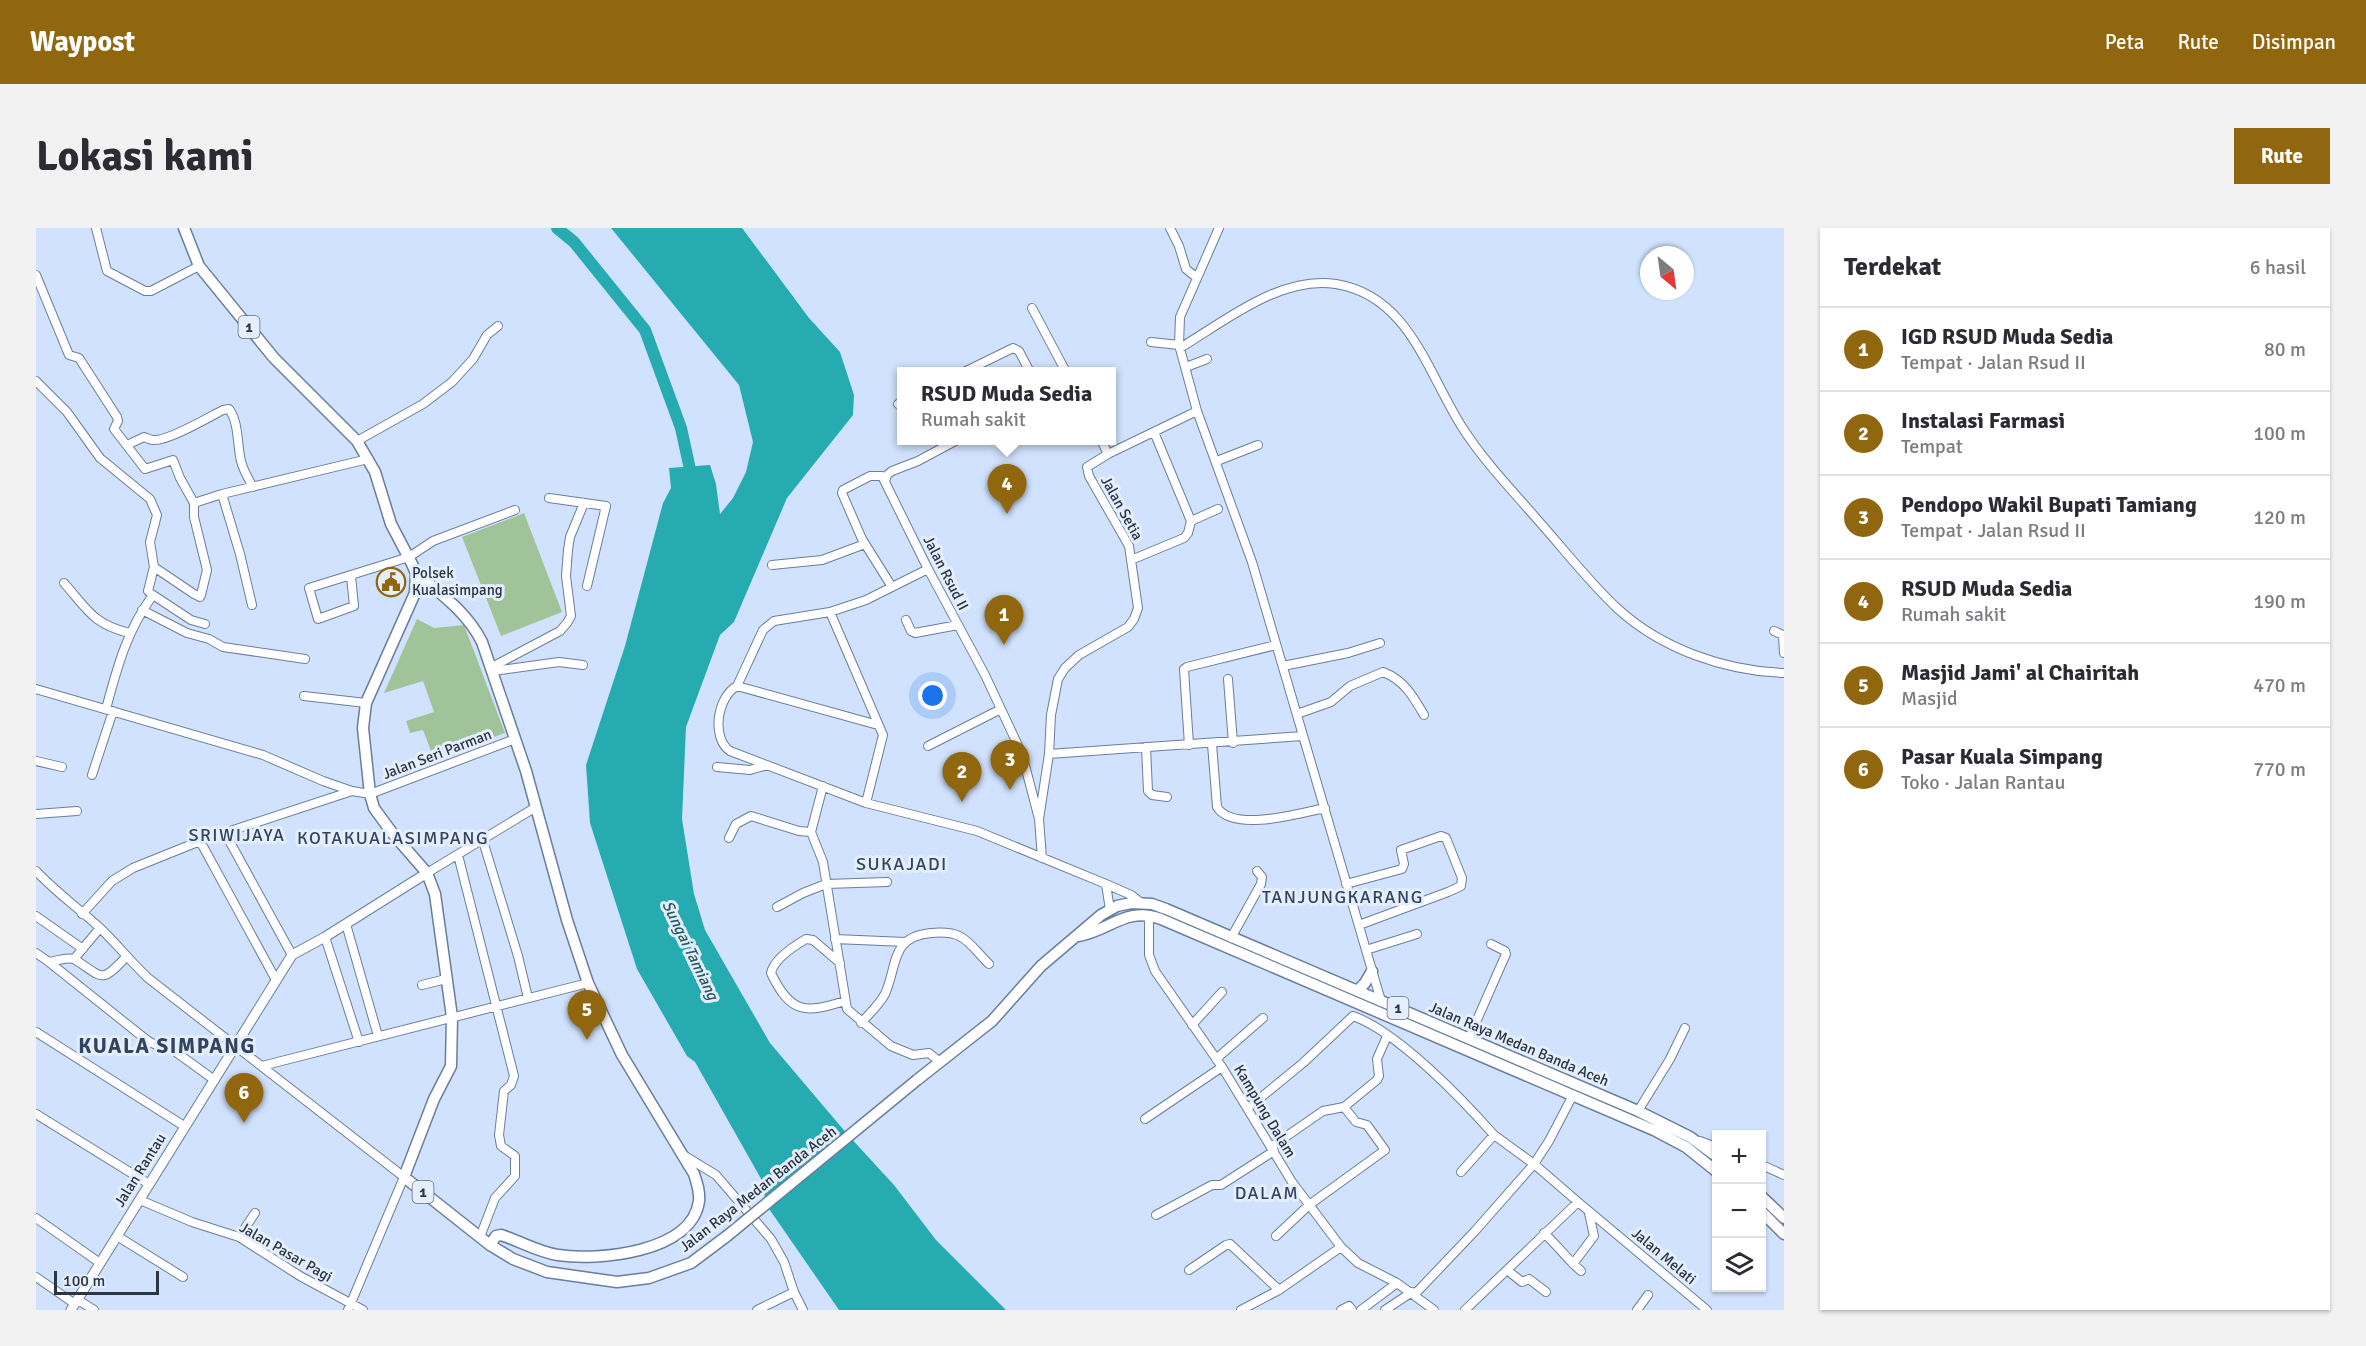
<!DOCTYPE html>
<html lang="id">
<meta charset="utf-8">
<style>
body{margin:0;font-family:Signika,sans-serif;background:#f2f2f3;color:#2b2b33}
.controls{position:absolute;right:18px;bottom:18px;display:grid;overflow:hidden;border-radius:0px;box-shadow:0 2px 4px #0004}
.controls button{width:54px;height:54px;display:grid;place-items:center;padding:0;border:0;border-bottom:2px solid #e1e1e2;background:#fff;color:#2b2b33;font:30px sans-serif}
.compass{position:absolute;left:1604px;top:18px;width:54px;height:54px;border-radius:50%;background:#fff;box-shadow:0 2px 4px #0004;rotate:151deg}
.scale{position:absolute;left:18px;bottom:15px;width:105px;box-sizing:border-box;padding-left:6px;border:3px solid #2c3542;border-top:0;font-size:16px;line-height:21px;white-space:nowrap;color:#2c3542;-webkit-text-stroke:4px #e5eefc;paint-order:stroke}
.you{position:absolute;left:897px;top:468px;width:21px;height:21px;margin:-15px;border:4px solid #fff;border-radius:50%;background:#1a73e8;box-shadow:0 0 0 9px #1a73e833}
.badge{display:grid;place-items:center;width:39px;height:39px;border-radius:50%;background:#90670e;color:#fff;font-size:20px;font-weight:700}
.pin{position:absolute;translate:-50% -50px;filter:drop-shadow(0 2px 3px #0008)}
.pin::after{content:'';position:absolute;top:32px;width:21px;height:18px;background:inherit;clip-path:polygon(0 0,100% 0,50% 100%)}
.popup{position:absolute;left:861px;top:139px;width:219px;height:78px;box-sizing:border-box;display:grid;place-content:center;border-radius:0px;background:#fff;filter:drop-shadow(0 2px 4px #0005);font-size:20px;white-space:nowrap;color:#7c7c81}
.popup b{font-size:22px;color:#2b2b33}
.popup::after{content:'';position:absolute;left:50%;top:100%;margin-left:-12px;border:12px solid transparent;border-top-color:#fff}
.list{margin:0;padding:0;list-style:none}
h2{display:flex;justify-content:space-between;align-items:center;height:78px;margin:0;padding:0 24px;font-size:26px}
h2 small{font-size:20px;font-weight:400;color:#7c7c81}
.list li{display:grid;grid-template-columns:39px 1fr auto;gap:18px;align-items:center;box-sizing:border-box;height:84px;padding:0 24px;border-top:2px solid #e1e1e2}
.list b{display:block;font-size:22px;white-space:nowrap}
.list p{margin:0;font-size:20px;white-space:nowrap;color:#7c7c81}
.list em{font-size:20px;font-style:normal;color:#7c7c81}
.icon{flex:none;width:33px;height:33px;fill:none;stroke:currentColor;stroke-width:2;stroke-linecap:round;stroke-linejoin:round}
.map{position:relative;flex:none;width:1748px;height:1082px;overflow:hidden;border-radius:0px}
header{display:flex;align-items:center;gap:36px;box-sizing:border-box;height:84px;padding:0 30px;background:#90670e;color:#fff}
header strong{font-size:28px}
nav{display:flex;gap:33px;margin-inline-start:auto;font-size:21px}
.intro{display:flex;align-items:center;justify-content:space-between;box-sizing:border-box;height:144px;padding:0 36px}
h1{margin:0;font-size:42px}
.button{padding:15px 27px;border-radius:0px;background:#90670e;color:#fff;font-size:21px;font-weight:700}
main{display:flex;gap:36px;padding:0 36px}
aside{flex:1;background:#fff;border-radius:0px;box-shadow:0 2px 4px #0004}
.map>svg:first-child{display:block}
.green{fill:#a1c399}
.water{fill:#26abb1}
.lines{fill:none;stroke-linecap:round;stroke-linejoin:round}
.river{stroke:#26abb1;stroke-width:12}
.minor-casing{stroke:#6a7d9c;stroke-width:10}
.major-casing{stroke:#6a7d9c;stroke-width:11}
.highway-casing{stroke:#6a7d9c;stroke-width:13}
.minor{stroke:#fff;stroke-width:8}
.major{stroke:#fff;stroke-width:9}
.highway{stroke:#fff;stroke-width:10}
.highway-bridge-casing{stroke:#6a7d9c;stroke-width:13;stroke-linecap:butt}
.highway-bridge{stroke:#fff;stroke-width:10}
.labels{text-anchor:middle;stroke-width:6;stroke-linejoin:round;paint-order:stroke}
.shield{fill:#e5eefc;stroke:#646c7a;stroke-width:1.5}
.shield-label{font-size:14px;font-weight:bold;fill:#2c3542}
.street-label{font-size:15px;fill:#2c3542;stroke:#e5eefc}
.poi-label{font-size:15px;fill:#2c3542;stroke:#e5eefc;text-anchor:start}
.water-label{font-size:16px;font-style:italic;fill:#275b5d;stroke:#e5eefc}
.quarter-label{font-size:18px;letter-spacing:1.5px;fill:#334460;stroke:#e5eefc}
.district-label{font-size:21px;font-weight:bold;letter-spacing:1.5px;fill:#334460;stroke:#e5eefc}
</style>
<header>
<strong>Waypost</strong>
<nav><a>Peta</a><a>Rute</a><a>Disimpan</a></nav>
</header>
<div class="intro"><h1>Lokasi kami</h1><a class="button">Rute</a></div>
<main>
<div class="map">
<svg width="1748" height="1082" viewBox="0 0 1748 1082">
<rect width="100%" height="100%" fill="#d0e2fd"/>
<path class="green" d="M 488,285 L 526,384 L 465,408 L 426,309 Z
M 381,391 L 398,400 L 428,397 L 469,505 L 398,531 L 387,502 L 374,505 L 370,493 L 398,484 L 387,453 L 348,465 Z"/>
<path class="water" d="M 575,0 L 706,0 L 773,90 L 804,124 L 818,167 L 817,187 L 751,270 L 698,394 L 684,407 L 650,499 L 646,591 L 658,666 L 669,702 L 734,815 L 812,907 L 858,957 L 900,1012 L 970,1082 L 803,1082 L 729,975 L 728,956 L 659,834 L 651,828 L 601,741 L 554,595 L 550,537 L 589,418 L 627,275 L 635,260 L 633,240 L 674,237 L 680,256 L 684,286 L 697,270 L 710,244 L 717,214 L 703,157 Z"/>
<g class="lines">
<path class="river" d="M 521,0 L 538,14 L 609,102 L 645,200 L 657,255"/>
<g class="minor-casing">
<path id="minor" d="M 60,0 L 71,43 L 109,63 L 115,63 L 163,38
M 1134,0 L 1143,18 L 1150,41 L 1160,49
M 1183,0 L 1144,89 L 1143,117 L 1161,183 L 1216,334 L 1345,773
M 0,47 L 33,127 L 43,130 L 81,189 L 82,193 L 78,201 L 109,241 L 137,232 L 144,250 L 158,275
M 996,80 L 1030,144
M 1115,114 L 1143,117
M 1144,120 C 1189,93 1245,47 1300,56 C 1373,68 1391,144 1426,199 C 1447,232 1474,260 1500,290 C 1527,320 1552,353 1582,381 C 1626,421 1689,443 1748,445
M 1150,139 L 1171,131
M 928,144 L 977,120 L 983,123 L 994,144
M 0,153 L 31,184 L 64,230 L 114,271 L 121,287 L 114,314 L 118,339
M 862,176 L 866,174
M 1118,204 L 1155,293
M 921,212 L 882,233 L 856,243 L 851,247 L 849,254 L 892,341 L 949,447 L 986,526 L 1003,591 L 1006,630
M 1065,212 L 1072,226
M 321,213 L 387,176 L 416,154 L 437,131 L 451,107 L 462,98
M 91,217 L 108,209 C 111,210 114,212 117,212 C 131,214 173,189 187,182 L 193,181 C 203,194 201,217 205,233 C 207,242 212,250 217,259
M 1181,233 L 1222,217
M 849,254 L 846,248 L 834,248 L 807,262 L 806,265 L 826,311 L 856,359
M 186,266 L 204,326 L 216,377
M 513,270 L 570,278 L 551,358
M 1095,332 L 1148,310 L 1152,305 L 1155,293 L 1182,281
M 736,337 L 786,332 L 829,316
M 892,341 L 830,372 L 794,384 L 738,393 L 727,402 L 701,458 C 681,469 675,510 694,523 L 830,575 L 941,603 L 1070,656 L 1095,667 L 1104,674
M 315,348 L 318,378 L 282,391 L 273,360 L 373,329 L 397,313 L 479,282
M 28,355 C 52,382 57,396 93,405
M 117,367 L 155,392 L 169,396
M 106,382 L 151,405 L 173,411 L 187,419 L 269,431
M 794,384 L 847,507 L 830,575
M 870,392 L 875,403 L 879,405 L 922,397
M 1738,403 L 1747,407 L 1748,425
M 1247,438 L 1312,425 L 1344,415
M 456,439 L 524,403 L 531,395 L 535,388 L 530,348 L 532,322 L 534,309 L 548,275
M 457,443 L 523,434 L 547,437
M 1192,451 L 1197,515
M 701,458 L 842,497
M 0,461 L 227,527 L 287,553 L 316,563 L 334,566 L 479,511
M 268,468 L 330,475
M 70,481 C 81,440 91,402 117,367 L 112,363 L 118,339 L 158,366 L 164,369 L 165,367 L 171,342 L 158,289 L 158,275 L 186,266 L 332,231
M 1261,486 L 1295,474 L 1314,458 L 1347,444 C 1368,452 1377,468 1388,487
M 1176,516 L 1181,579 C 1197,605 1265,585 1289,580
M 1153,517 L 1148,441 L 1151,439 L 1240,417
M 892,518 L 965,481
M 1110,519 L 1112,563 L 1116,567 L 1131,569
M 1013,526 L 1267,508
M 0,533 L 26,539
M 681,539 L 714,542 L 731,537
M 56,547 L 77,483
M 787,558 L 775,604 L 787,634 L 811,781 L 855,818 L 877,827 L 893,825 L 904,834
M 0,586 L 41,583
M 1003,591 L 1013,526 L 1015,487 L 1022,451 L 1029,440 L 1043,427 L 1092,399 L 1098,391 L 1102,380 L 1093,318 L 1053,248 L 1051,239 L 1072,226 L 1161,183
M 189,605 L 256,727
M 693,610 L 700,596 L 715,588 L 763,603 L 775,604
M 164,613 L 240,752
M 447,613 L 482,728 L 492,770
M 422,627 L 478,848 L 475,857 L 468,863 L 463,907 L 465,918 L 479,928 L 479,948 L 459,970 L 444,1009
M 0,643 C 20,664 42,680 63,699 C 80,715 95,734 112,750 L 368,949 L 312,1082
M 391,645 L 500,579
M 1070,656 L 1074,682
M 1310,656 L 1366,641 L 1368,636 L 1365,622 L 1405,608 L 1410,610 L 1426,650 L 1425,658 L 1412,664 L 1323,697
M 741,679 L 767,665 L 790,656 L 851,654
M 46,686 L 76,653 L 97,640 L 164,613 L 316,563
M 1113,687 L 1113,727 L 1119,743 L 1186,839 L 1256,954 L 1305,1019 L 1322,1035 L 1361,1055 L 1398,1082
M 0,688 L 47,721
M 310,696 L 342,808
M 289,709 L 323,814
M 1195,710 L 1225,656 L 1226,649 L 1221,643
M 799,711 L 869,714
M 1330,722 L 1381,706
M 0,725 L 13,734 C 22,733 28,729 38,731 L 64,700
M 38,731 C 67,749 64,757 90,729
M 13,734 L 112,813 L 120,817 L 126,814 L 177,851
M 804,735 L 777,712 L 770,711 C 758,718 738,731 735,745 C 755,787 770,785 809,773
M 386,757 L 410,751
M 825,795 C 834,785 843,777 849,766 C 862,737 854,709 895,705 C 929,702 931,714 953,736
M 1156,797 L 1186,764
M 0,804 L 148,898
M 1433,810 L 1470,726 L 1469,723 L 1455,716
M 1180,831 L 1227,790
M 226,838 L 552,755
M 1212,880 L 1267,835 L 1317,788 C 1362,804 1426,871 1458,907
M 1602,883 L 1634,831 L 1649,800
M 0,886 L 113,956
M 1109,891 L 1186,839
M 1664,913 L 1680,919
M 1235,919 L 1287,883 L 1308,879 L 1341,852 L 1343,848 L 1341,831 L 1351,808
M 649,928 L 680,947 L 735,1011 L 748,1034 L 758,1064 L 767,1082
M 1726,937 L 1748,947
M 1425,944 L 1458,907 L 1498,936 L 1513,913 L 1537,867
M 104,972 L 156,994 L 203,1009 L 264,1048 L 327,1082
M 1542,974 L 1671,1082
M 1120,987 L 1176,957 L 1185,957 L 1238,923
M 0,990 L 64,1035
M 1508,1005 C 1522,1018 1531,1031 1545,1043
M 81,1008 L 147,1049
M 1240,1008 L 1273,977 L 1349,922 L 1331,897 L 1320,894 L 1308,879
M 203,1009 L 219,985
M 1537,1036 L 1558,1008 L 1553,985
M 1153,1042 L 1190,1017 L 1194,1016 L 1243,1062
M 1471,1042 L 1486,1054 L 1493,1051 L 1510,1064
M 0,1049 L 39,1076
M 1379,1066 L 1439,1003 L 1498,936 L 1542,974 L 1429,1082
M 42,1072 L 58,1082
M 721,1082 L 758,1064
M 1205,1082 L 1243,1062 L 1305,1019
M 1305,1082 L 1313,1078 L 1316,1082
M 1325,1082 L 1361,1055
M 1349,1082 L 1376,1064
M 1601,1082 L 1612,1067"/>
</g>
<g class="major-casing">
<path id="major" d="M 35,1082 L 256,727 L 289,709 L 391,645"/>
</g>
<g class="highway-casing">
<path id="highway" d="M 148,0 L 163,38 L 238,130 L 321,213 L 339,244 L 355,296 L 376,336 L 380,345 L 379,365 L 330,475 L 327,500 L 334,566 L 338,580 L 357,606 L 391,645 L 399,666 L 416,789 L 415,838 L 398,871 L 368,949 L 454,1017 L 477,1031 L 511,1044 L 581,1054 L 613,1050 L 655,1035 L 691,1008
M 380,345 C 405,366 431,384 446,414 L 490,543 L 531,692 L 552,755 L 586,827 L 658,946 C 661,955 664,964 663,973 C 656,1025 561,1033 522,1027 C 502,1024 484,1013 465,1007 L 460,1008 L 454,1017
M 1042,708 C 1074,703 1089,678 1125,691 L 1620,903 L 1650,919 L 1680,943
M 1321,763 L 1329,755 L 1336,743
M 881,852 L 956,793 L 1005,738 L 1065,687 L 1081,678 L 1095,675 L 1116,676 L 1130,681 L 1602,883 L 1654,909 L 1680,928
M 1726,969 L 1748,990
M 1726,984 L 1748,1006"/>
</g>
<use href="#minor" class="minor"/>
<use href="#major" class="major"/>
<use href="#highway" class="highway"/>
<g class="highway-bridge-casing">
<path id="highway-bridge" d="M 691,1008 L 881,852"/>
</g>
<use href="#highway-bridge" class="highway-bridge"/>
</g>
<defs>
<g id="civic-ring" transform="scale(1.5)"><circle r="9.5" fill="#e5eefc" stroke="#90670e" stroke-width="1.5"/><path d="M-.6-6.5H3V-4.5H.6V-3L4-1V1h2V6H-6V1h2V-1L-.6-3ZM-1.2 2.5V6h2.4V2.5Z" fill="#90670e"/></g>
</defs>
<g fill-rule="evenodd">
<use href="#civic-ring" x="355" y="354"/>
</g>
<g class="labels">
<g class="shield">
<rect x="202.5" y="88" width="21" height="22" rx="4.5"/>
<rect x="1351.5" y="769" width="21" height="22" rx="4.5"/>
<rect x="376.5" y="953" width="21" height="22" rx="4.5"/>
</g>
<g class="shield-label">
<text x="213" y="104">1</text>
<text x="1362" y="785">1</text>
<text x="387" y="969">1</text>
</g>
<g class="street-label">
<text transform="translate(1086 280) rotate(61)" y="5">Jalan Setia</text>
<text transform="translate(910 345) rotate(63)" y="5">Jalan Rsud II</text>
<text transform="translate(401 526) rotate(-21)" y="5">Jalan Seri Parman</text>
<text transform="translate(1483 816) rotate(23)" y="5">Jalan Raya Medan Banda Aceh</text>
<text transform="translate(1229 883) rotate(59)" y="5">Kampung Dalam</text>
<text transform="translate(104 942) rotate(-58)" y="5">Jalan Rantau</text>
<text transform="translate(722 961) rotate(-38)" y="5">Jalan Raya Medan Banda Aceh</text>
<text transform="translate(250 1024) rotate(30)" y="5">Jalan Pasar Pagi</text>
<text transform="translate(1628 1028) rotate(40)" y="5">Jalan Melati</text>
</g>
<g class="poi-label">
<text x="376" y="350">Polsek<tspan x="376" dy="17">Kualasimpang</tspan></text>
</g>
<g class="water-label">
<text transform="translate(655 722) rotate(64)" y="6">Sungai Tamiang</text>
</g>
<g class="quarter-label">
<text x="201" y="613">SRIWIJAYA</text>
<text x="357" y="616">KOTAKUALASIMPANG</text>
<text x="866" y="642">SUKAJADI</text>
<text x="1307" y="675">TANJUNGKARANG</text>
<text x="1231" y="971">DALAM</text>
</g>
<g class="district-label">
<text x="131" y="825">KUALA SIMPANG</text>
</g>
</g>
</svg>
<div class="controls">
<button>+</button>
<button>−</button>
<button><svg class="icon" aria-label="layers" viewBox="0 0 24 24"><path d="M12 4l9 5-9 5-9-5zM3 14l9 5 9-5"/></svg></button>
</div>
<svg class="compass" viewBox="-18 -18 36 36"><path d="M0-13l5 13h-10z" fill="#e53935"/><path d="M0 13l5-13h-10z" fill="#7c7c81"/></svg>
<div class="scale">100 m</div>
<div class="you"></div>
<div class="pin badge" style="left:968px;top:417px">1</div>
<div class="pin badge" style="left:926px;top:574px">2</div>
<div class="pin badge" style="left:974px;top:562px">3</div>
<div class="pin badge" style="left:971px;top:286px">4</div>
<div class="popup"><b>RSUD Muda Sedia</b>Rumah sakit</div>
<div class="pin badge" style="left:551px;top:812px">5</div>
<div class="pin badge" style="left:208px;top:895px">6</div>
</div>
<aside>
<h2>Terdekat<small>6 hasil</small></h2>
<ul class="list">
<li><span class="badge">1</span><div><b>IGD RSUD Muda Sedia</b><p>Tempat · Jalan Rsud II</p></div><em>80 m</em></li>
<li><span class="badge">2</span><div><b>Instalasi Farmasi</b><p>Tempat</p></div><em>100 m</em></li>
<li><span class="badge">3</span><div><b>Pendopo Wakil Bupati Tamiang</b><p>Tempat · Jalan Rsud II</p></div><em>120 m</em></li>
<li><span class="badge">4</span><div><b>RSUD Muda Sedia</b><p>Rumah sakit</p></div><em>190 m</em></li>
<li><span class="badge">5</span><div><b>Masjid Jami' al Chairitah</b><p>Masjid</p></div><em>470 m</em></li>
<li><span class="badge">6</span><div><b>Pasar Kuala Simpang</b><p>Toko · Jalan Rantau</p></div><em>770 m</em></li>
</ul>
</aside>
</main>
